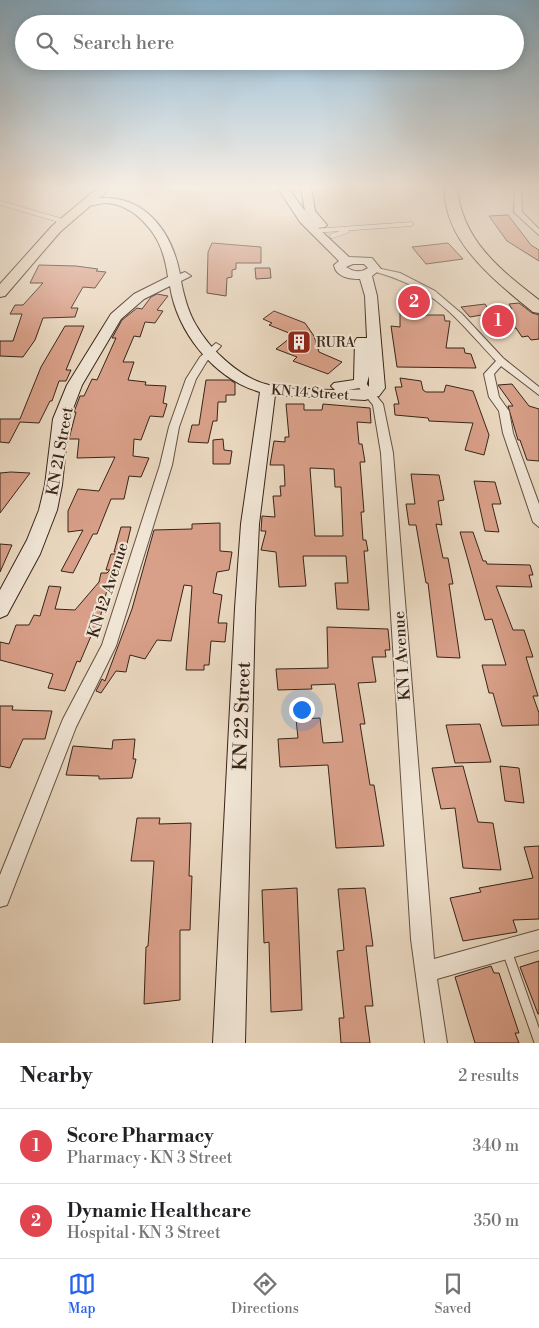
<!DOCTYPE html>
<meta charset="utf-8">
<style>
body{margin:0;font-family:"Libre Bodoni",serif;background:#f2f2f2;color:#202124}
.you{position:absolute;left:301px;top:709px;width:18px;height:18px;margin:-12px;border:4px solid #fff;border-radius:50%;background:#1a73e8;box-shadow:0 0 0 8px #1a73e833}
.badge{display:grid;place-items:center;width:32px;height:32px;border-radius:50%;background:#2563eb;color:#fff;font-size:16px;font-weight:700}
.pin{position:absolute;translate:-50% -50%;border:2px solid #fff;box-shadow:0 1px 5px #0006}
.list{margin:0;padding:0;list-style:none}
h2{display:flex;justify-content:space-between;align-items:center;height:65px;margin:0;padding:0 20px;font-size:21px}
h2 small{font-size:16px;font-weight:400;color:#757577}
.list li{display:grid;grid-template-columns:32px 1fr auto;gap:15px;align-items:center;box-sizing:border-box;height:75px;padding:0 20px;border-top:1px solid #e0e0e0}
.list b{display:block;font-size:19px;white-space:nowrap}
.list p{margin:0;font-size:16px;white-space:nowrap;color:#757577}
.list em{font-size:16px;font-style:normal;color:#757577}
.icon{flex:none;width:28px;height:28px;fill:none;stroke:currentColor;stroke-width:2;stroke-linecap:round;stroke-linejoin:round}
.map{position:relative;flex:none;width:539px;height:1043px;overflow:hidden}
.search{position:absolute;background:#fff;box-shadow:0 2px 12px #0003;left:15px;right:15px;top:15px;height:55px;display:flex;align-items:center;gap:12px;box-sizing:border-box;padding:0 18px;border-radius:28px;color:#757577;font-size:19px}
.sheet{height:215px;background:#fff}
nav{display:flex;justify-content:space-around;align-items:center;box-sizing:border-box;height:70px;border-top:1px solid #e0e0e0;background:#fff;font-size:14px;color:#757577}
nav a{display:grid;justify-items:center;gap:2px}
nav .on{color:#2563eb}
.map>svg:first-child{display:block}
.building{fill:#d9a089;stroke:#382418;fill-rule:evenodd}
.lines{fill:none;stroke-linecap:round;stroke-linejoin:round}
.lane-far1-casing{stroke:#645142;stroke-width:5}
.lane-casing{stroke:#645142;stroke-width:11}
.street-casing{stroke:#645142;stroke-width:2}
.secondary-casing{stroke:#382418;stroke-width:2}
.primary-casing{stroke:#382418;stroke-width:2}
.highway-casing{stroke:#382418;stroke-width:2}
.lane-far1{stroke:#f1e6d6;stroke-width:4}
.lane{stroke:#f1e6d6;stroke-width:9}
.street{fill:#f1e6d6;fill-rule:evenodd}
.secondary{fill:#f1e6d6;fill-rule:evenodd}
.primary{fill:#ead8c0;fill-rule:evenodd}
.highway{fill:#ead8c0;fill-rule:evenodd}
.labels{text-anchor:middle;stroke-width:4;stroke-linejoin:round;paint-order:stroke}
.far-poi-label{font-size:14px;fill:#382418;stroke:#f1e6d6;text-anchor:start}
.far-street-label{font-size:14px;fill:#382418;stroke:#f1e6d6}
.street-label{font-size:16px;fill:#382418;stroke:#f1e6d6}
.near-street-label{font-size:19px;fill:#382418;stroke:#f1e6d6}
</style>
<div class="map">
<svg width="539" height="1043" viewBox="0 0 539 1043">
<rect width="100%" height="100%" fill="#ead8c0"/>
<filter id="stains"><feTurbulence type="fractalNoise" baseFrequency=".004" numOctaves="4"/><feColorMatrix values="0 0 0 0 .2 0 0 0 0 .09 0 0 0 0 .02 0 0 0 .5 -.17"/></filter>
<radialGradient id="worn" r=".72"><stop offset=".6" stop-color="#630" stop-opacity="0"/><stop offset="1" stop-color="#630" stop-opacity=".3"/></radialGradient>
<path class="building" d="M 508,215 L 531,245 L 539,250 L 539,261 L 507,241 L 489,216 Z
M 212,243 L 261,247 L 261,263 L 236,263 L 236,269 L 232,270 L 232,277 L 227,278 L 226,296 L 207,293 L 208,252 Z
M 448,243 L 463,259 L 426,264 L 412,247 Z
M 39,265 L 76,266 L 98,269 L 96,271 L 106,272 L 95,288 L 83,287 L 71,308 L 78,308 L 75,317 L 43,318 L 35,340 L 23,357 L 0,356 L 0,341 L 13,341 L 22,314 L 10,314 L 15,305 L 23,305 L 43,283 L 30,283 Z
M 255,268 L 270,268 L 271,278 L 256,279 Z
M 404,293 L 421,297 L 415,311 L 425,312 L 424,315 L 444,315 L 445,321 L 450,321 L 446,348 L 464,348 L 465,353 L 471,354 L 476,368 L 397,367 L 391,326 L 400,327 L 400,308 L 398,307 Z
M 157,294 L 168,296 L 157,310 L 163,311 L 155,323 L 145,322 L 140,337 L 134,336 L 123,362 L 134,362 L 128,380 L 146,382 L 145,385 L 166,386 L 163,403 L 167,404 L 163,417 L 150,416 L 141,440 L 134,439 L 133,456 L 149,458 L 141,477 L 129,476 L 124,499 L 111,499 L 97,534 L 93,534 L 73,573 L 61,571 L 83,530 L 68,532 L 68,511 L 78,489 L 99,491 L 115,457 L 77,458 L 79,439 L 69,439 L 76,412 L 74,412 L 80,396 L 84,396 L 92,379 L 97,380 L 116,338 L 112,338 L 122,320 L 137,308 L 142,309 L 151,297 Z
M 519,303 L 532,313 L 539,315 L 539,339 L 531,340 L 528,336 L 522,337 L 516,328 L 496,328 L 487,314 L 470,317 L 461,307 L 485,304 L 489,310 L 512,309 L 509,304 Z
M 274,311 L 305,323 L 314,336 L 319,352 L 342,362 L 328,374 L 293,361 L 297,357 L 276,349 L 294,335 L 269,325 L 272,323 L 263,319 Z
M 65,326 L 84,326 L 66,370 L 71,370 L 66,381 L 59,381 L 52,401 L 50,401 L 39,423 L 20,422 L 9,443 L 0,442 L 0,419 L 20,419 L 41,367 Z
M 400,378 L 421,381 L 423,390 L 426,392 L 444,392 L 446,385 L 473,391 L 489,435 L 484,455 L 465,450 L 473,423 L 429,421 L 428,418 L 395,415 L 394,404 L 399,404 L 395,387 L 402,387 Z
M 206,380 L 230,380 L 235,383 L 235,395 L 226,395 L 226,402 L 218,402 L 217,421 L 213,421 L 208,443 L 188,442 L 192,425 L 199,425 Z
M 512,384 L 529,406 L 539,409 L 539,461 L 527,460 L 520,440 L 518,440 L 508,406 L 513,406 L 498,385 Z
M 286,404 L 304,404 L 304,410 L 322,410 L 323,404 L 370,408 L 371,423 L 357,422 L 359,444 L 362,444 L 365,462 L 360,462 L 364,512 L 361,512 L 363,540 L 366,540 L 368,551 L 364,551 L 369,610 L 337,609 L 335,583 L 348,583 L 346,556 L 303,556 L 306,586 L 279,587 L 276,552 L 261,550 L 266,531 L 261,531 L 262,516 L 275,517 L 273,496 L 281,496 L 280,486 L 285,486 L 284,465 L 270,465 L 274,441 L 285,442 L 285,437 L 289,437 ZM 310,468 L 334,469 L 335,487 L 341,487 L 343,536 L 315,536 Z
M 223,439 L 224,450 L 232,451 L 230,464 L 213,464 L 213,440 Z
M 11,472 L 30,473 L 0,513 L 0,473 Z
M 411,474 L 439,475 L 444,500 L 438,501 L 442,525 L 436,524 L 443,558 L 448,558 L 453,584 L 449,584 L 460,658 L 437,657 L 428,583 L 426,583 L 416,525 L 409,525 L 406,504 L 415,504 Z
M 474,481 L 495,482 L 501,504 L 492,504 L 499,532 L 485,531 Z
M 220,523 L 220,551 L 232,552 L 229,570 L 217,572 L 213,593 L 222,595 L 218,623 L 227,623 L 225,642 L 211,641 L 209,665 L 204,665 L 204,670 L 186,670 L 192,586 L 184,585 L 171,641 L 157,640 L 145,659 L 130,655 L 126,672 L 116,671 L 101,693 L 96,691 L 102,679 L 105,681 L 132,609 L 154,530 L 192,529 L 192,524 Z
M 121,527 L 131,527 L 125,552 L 114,552 Z
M 460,532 L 473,532 L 483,561 L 486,561 L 487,564 L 530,565 L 533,575 L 529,575 L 532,587 L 496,586 L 513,630 L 524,630 L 533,657 L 526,657 L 538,696 L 533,696 L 539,713 L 539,725 L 502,726 L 493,693 L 489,693 L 482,665 L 506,665 L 492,619 L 485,620 Z
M 0,544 L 12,545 L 0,572 Z
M 111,554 L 123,554 L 118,570 L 112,570 L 97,630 L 94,629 L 80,662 L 77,661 L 65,691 L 48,688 L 53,674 L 0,660 L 0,642 L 9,644 L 16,625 L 29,625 L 34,615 L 40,616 L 49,586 L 61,587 L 55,609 L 75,610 L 99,582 L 101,573 L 107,573 L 110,570 L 106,570 Z
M 327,627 L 388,629 L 390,650 L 385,650 L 386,657 L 372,657 L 376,682 L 358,683 L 365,724 L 360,724 L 370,785 L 374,785 L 384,846 L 336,848 L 328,765 L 280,767 L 278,739 L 298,738 L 296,719 L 320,718 L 323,743 L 343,742 L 335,684 L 311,685 L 312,689 L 278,690 L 276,669 L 328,668 Z
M 0,706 L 13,706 L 12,710 L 52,711 L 45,739 L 23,739 L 10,768 L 0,766 Z
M 480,724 L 491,762 L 455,763 L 446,725 Z
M 135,739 L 133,759 L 136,759 L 132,778 L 99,779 L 99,776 L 66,775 L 73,746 L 112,749 L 113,740 Z
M 463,766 L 478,822 L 493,823 L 501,870 L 463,868 L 455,808 L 441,809 L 432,768 Z
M 500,766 L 519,768 L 524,803 L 505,801 Z
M 137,818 L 160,818 L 159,824 L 191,823 L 189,876 L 192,876 L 190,930 L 180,930 L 180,1000 L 144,1004 L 146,947 L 148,946 L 154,861 L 131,861 Z
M 539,846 L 539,919 L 513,920 L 517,932 L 463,941 L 450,898 L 481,892 L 479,888 L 533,878 L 524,847 Z
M 297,888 L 302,1010 L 271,1012 L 269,942 L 264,943 L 262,890 Z
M 365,888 L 373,946 L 366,946 L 373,1006 L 365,1006 L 370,1043 L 341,1043 L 339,1018 L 344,1018 L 337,951 L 344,950 L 338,889 Z
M 539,961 L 539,1014 L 538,1014 L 520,967 Z
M 491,966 L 494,973 L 499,973 L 519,1033 L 515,1033 L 519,1043 L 475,1043 L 455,977 Z"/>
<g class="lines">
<g class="lane-far1-casing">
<path id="lane-far1" d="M 0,203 L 59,220 L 56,228
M 313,231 L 411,224
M 332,236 L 347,231"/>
</g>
<g class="lane-casing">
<path id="lane" d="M 507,951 L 539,1042"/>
</g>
<g class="street-casing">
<path id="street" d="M 515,187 L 521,187 L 522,212 L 539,229 L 539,235 L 514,212 Z
M 372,267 L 400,273 L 435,291 L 462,314 L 503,358 L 539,387 L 539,395 L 501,366 L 494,374 L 499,397 L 509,411 L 513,433 L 539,504 L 539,527 L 533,522 L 503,433 L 499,411 L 489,397 L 484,374 L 496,361 C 453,315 436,288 372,271 Z
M 216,343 L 221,346 L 207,361 L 196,379 L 179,427 L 172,465 L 116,646 L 76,727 L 7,905 L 0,907 L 0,875 L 63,719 L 102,645 L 160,465 L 169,427 L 186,379 L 200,357 Z
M 361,381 L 365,382 L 383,404 L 393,453 L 434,959 L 539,930 L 539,950 L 437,979 L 447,1043 L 425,1043 L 411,939 L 381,453 L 373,405 L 356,384 Z"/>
</g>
<g class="secondary-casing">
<path id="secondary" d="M 277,187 L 287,187 L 315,224 L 305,211 L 301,187 L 311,187 L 315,211 L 327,225 L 325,227 L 318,228 L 349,257 L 372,258 L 381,269 L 372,276 L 377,296 L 385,388 L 379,396 L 365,400 L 275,395 L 259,524 L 255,608 L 245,1043 L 213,1043 L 235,608 L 241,524 L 260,392 C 214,379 177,332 170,286 L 144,299 L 121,319 L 82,385 L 69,419 L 62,485 L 57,510 L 40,554 L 7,615 L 0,618 L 0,590 L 27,540 L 39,510 L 45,485 L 53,419 L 67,385 L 111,314 L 134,294 L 168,277 C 164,250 157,232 135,214 C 126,208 117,203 106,203 C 98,203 87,209 81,203 L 82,201 C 136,187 170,223 180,274 L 185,272 L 191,276 L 181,281 C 184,296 188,312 196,325 C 210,350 241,379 269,385 C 290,390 313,389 335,390 L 331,386 L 334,383 L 354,380 L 355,341 L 357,338 L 367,338 L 365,296 L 360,279 C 349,279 336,277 334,265 L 339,261 L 300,222 ZM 353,264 L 364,264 L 368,268 C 360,273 354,272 346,267 ZM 369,376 L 369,388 L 368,389 L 348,390 L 366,387 Z"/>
</g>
<g class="primary-casing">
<path id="primary" d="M 99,187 L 112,187 L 60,232 L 5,296 L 0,297 L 0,284 L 52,226 Z"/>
</g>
<g class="highway-casing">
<path id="highway" d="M 445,187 L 457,187 C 462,240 499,269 539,300 L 539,313 L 533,312 C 495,281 442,240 445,187 Z"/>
</g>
<use href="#lane-far1" class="lane-far1"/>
<use href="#lane" class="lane"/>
<use href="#street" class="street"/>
<use href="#secondary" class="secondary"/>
<use href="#primary" class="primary"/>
<use href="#highway" class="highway"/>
</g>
<linearGradient id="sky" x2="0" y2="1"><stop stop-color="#88b6d4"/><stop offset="0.56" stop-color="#f6ede3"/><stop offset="1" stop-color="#f6ede3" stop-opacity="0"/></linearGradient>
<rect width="539" height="333" fill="url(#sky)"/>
<defs>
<g id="building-square" transform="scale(1.25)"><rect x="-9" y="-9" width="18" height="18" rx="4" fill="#8f2418" stroke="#f1e6d6"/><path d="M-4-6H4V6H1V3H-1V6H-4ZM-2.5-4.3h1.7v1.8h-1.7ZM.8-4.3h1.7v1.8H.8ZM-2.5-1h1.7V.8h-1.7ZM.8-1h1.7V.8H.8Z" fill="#fff"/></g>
</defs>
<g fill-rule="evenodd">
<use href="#building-square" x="299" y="342"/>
</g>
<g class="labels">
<g class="far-poi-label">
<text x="316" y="347">RURA</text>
</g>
<g class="far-street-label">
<text transform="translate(310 392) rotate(4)" y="5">KN 14 Street</text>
</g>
<g class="street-label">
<text transform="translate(59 451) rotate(-80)" y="6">KN 21 Street</text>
<text transform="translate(107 590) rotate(-72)" y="6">KN 12 Avenue</text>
<text transform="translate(401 656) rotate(-94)" y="6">KN 1 Avenue</text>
</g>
<g class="near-street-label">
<text transform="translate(241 716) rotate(-88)" y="7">KN 22 Street</text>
</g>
</g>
<rect width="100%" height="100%" filter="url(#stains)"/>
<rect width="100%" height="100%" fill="url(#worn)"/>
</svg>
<div class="you"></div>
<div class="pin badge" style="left:498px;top:321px;background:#e0444e">1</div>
<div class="pin badge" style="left:414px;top:302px;background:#e0444e">2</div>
<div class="search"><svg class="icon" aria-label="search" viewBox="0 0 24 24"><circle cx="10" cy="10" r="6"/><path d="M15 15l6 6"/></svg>Search here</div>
</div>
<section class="sheet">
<h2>Nearby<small>2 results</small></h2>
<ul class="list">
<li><span class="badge" style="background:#e0444e">1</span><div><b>Score Pharmacy</b><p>Pharmacy · KN 3 Street</p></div><em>340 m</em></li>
<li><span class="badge" style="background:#e0444e">2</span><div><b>Dynamic Healthcare</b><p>Hospital · KN 3 Street</p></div><em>350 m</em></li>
</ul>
</section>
<nav>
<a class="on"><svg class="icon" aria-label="map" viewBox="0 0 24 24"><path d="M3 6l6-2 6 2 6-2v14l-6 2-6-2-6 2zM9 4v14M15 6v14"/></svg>Map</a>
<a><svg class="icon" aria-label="directions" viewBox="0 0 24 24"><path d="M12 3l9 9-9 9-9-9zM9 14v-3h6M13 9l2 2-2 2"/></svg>Directions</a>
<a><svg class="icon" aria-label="saved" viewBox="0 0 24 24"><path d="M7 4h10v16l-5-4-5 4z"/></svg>Saved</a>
</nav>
